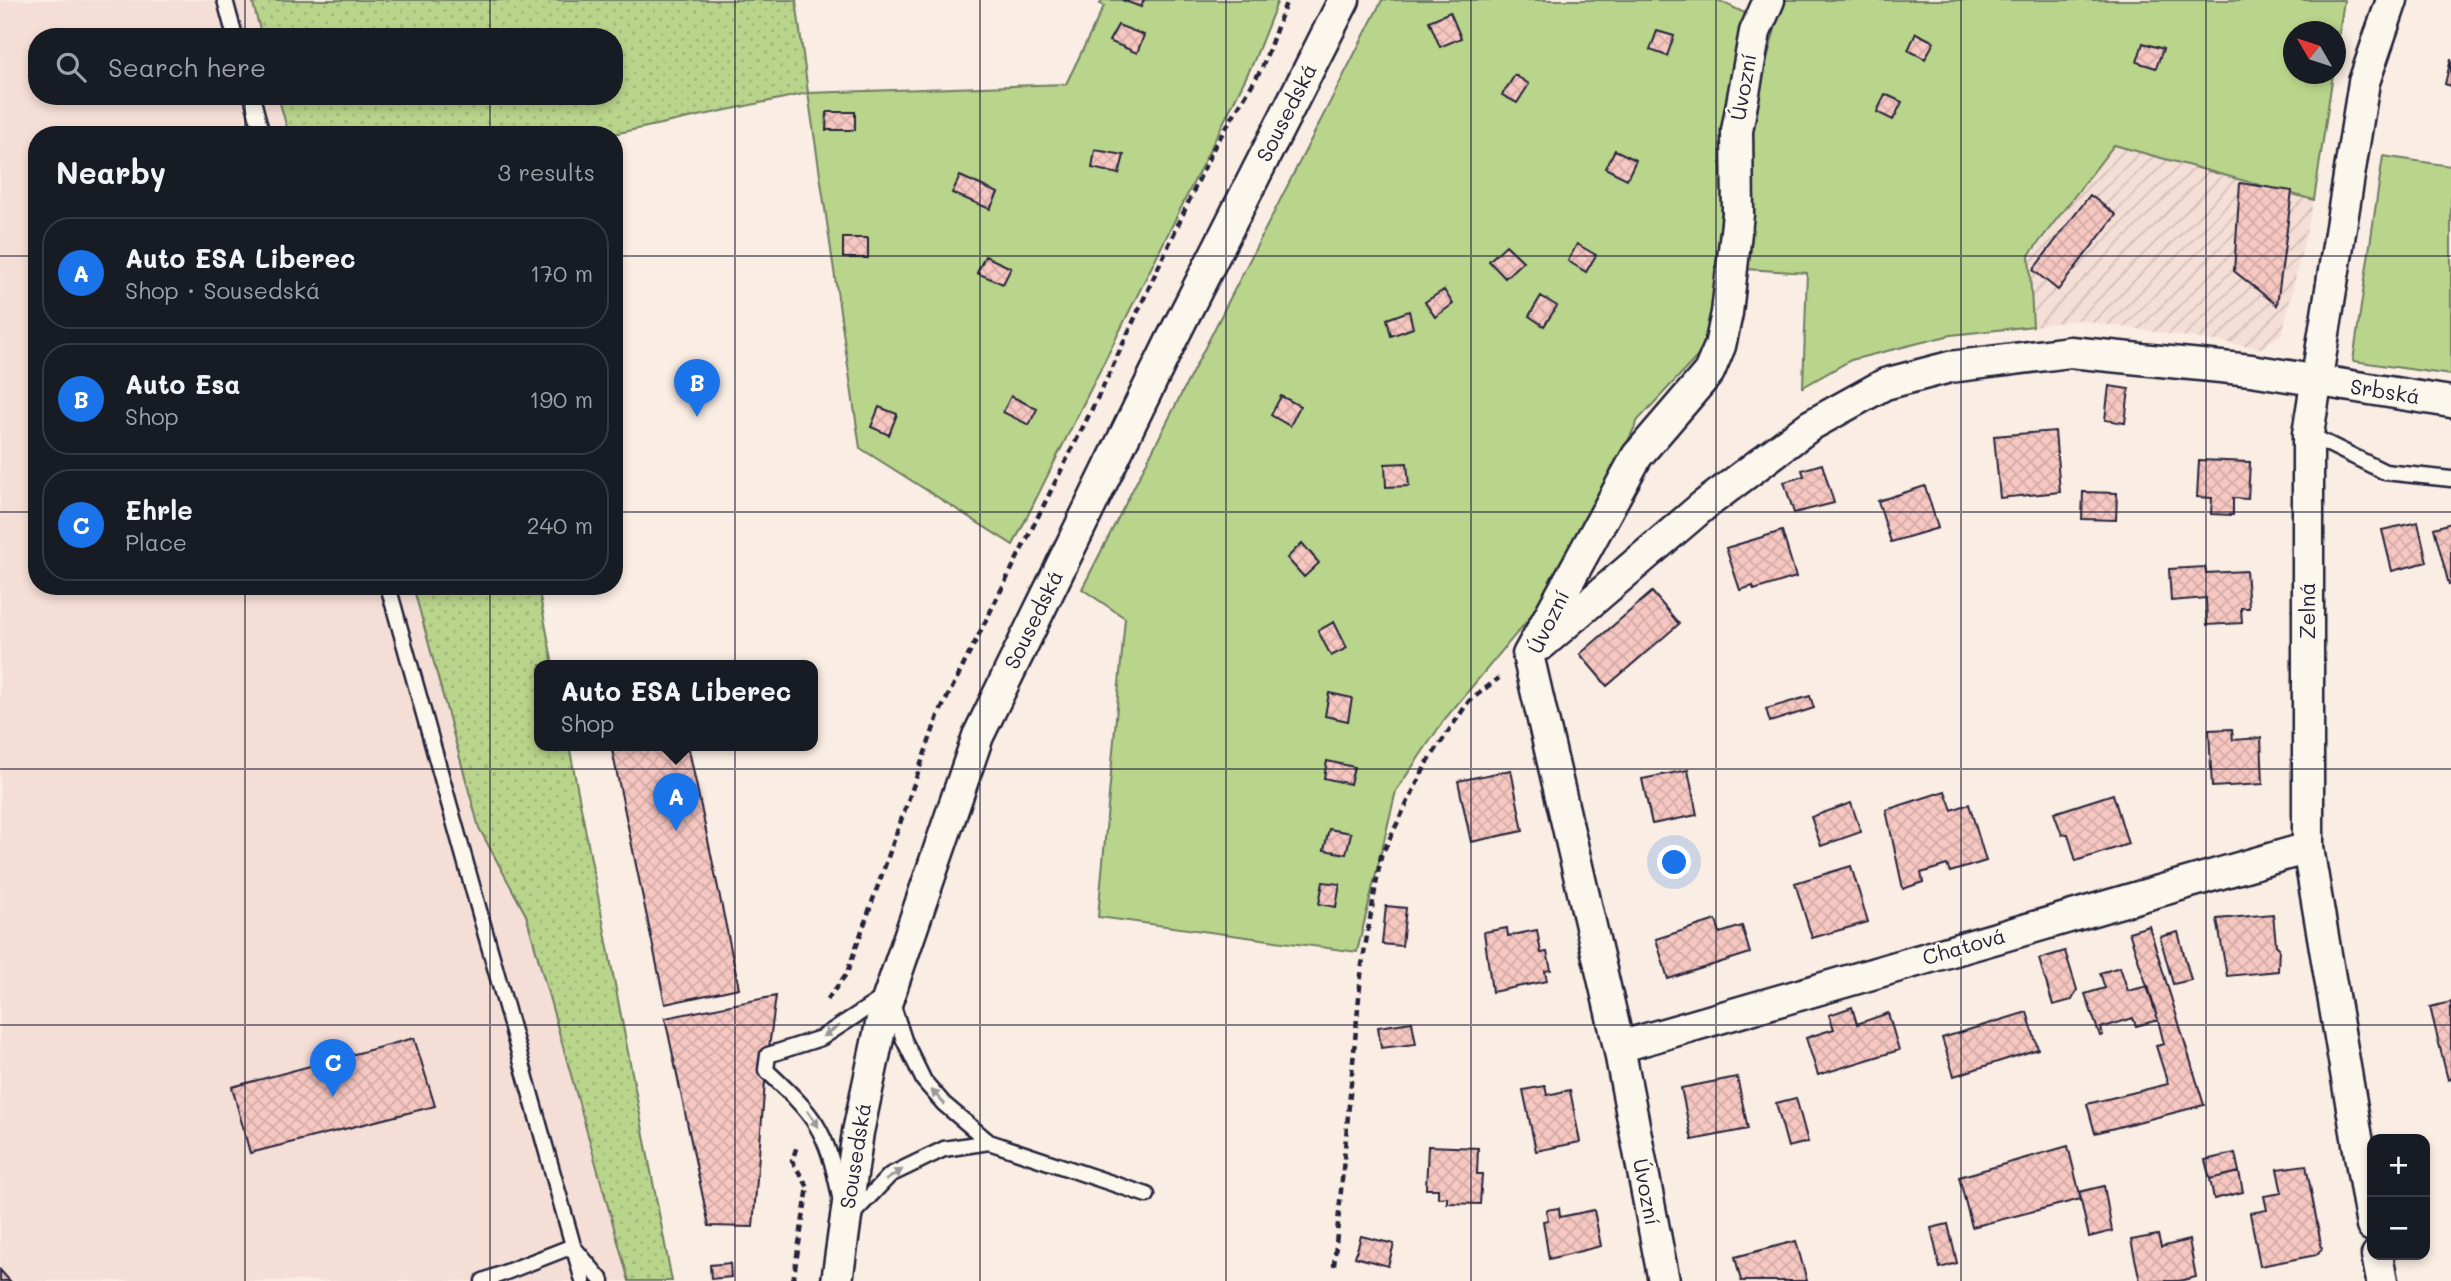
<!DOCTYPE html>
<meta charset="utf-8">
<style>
body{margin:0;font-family:Mali,sans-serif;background:#20242c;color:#f1f3f6}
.controls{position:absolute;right:21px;bottom:21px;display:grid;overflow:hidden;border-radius:14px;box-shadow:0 4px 10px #0003}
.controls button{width:63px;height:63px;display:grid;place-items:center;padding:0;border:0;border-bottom:2px solid #363941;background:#171b24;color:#f1f3f6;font:35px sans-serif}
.compass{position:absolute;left:2283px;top:21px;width:63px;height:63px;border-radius:50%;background:#171b24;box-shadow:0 4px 10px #0003;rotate:309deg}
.you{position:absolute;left:1675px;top:863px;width:24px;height:24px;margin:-18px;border:5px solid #fff;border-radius:50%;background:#1a73e8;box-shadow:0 0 0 10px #1a73e833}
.badge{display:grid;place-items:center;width:46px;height:46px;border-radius:50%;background:#1a73e8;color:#fff;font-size:23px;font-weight:700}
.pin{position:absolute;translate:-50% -58px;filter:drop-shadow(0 2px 4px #0008)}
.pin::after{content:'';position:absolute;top:37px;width:24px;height:21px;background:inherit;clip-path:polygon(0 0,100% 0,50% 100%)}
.popup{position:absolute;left:534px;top:660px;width:284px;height:91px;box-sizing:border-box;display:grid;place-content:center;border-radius:14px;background:#171b24;filter:drop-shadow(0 2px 5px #0005);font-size:23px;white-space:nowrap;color:#9ea1a6}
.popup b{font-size:26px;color:#f1f3f6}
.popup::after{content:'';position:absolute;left:50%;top:100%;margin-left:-14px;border:14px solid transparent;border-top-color:#171b24}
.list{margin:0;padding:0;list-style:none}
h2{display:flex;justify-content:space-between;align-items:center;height:91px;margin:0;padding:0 28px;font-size:30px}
h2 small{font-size:23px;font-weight:400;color:#9ea1a6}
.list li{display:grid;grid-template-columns:46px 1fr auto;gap:21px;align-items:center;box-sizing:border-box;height:112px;margin:0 14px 14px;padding:0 14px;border:2px solid #363941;border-radius:28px}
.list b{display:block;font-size:26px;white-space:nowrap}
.list p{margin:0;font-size:23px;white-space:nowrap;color:#9ea1a6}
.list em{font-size:23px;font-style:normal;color:#9ea1a6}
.icon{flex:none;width:38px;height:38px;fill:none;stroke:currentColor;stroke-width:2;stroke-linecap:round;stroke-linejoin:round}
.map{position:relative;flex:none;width:2451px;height:1281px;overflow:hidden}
.search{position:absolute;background:#171b24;box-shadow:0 4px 10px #0003;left:28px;top:28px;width:595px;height:77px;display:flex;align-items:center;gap:18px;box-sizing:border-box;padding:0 24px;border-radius:28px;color:#9ea1a6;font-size:26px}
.panel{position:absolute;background:#171b24;box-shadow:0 4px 10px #0003;left:28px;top:126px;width:595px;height:469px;border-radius:28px}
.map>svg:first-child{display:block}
.built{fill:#f5ded6}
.industrial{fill:url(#industrial-furrows)}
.grass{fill:url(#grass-dots);stroke:#6e7b63;stroke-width:2}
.garden{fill:#b9d48b;stroke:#6e7b63;stroke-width:2}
.building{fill:url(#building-cross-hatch);stroke:#22223b;stroke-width:2}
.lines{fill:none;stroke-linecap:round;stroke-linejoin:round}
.lane-casing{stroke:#22223b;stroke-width:19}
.street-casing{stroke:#22223b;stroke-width:35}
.path{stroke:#22223b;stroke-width:4.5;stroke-dasharray:7 5;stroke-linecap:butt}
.lane{stroke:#fbf7ec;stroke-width:14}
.street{stroke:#fbf7ec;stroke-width:30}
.oneway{fill:#99979c}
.grid{fill:none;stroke:#22223b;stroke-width:2;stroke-opacity:0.55}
.labels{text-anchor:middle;stroke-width:5;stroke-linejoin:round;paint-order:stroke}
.street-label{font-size:21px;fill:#22223b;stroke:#fbf7ec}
</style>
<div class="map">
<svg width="2451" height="1281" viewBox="0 0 2451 1281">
<defs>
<pattern id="industrial-furrows" width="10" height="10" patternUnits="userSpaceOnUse" patternTransform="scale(1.75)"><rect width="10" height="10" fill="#f5ded6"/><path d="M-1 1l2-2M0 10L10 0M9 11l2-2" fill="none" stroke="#d2beb9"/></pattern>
<pattern id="grass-dots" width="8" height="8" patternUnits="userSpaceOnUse" patternTransform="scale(1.75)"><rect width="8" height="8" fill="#b9d48b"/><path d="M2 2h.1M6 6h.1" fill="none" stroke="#9fb679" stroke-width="1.8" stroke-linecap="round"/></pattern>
<pattern id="building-cross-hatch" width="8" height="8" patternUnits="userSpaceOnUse" patternTransform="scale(1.75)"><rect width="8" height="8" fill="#f7c7c1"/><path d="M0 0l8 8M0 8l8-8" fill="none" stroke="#d3aba7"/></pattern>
</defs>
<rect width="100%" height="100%" fill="#faede3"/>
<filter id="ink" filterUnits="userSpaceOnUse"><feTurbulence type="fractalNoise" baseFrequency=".0143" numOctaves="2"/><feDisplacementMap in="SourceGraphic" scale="14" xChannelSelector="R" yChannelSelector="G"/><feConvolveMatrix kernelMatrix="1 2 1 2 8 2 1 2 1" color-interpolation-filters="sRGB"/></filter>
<g filter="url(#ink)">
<path class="built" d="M 0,0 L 252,0 L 262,37 L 37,37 L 37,96 L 278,96 L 289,135 L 37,135 L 37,586 L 413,586 L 479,828 L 526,915 L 629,1281 L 0,1281 Z"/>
<path class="industrial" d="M 2114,145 L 2314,200 L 2282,334 L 2261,348 L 2078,320 L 2033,326 L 2029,255 Z"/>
<path class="grass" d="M 252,0 L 796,0 L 808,93 L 609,135 L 289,135 L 278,96 L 614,96 L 614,37 L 262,37 Z
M 413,586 L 538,586 L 553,665 L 540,665 L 540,745 L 569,745 L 672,1281 L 629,1281 L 526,915 L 479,828 Z"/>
<path class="garden" d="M 1102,0 L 1278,0 L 1253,63 L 1013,545 L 860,448 L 808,93 L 1066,84 L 1104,6 L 1100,4 Z
M 1382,0 L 1718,0 L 1749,15 L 1726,165 L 1709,344 L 1638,420 L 1562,579 L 1444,720 L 1396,791 L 1357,952 L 1098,917 L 1125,618 L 1082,589 Z
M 1785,0 L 2344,0 L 2336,55 L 2336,32 L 2294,32 L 2294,74 L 2333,74 L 2314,200 L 2114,145 L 2029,255 L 2033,326 L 1951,335 L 1851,360 L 1803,387 L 1807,273 L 1746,269 L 1753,110 L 1781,7 Z
M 2383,156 L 2451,166 L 2451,375 L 2353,361 Z"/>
<path class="building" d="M 1122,0 L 1144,0 L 1141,7 Z
M 1450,12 L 1461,38 L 1440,47 L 1429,21 Z
M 1118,25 L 1144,35 L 1137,53 L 1109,41 Z
M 1657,31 L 1674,36 L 1667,56 L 1650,50 Z
M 1916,33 L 1934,42 L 1925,59 L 1908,50 Z
M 2143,43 L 2163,49 L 2156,68 L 2137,62 Z
M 2451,59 L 2451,86 L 2445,84 Z
M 1515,75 L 1529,84 L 1517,103 L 1502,95 Z
M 1885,94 L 1902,102 L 1893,120 L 1877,112 Z
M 827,112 L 855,112 L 855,130 L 826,130 Z
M 1095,150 L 1124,155 L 1119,174 L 1092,168 Z
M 1615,150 L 1636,160 L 1627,179 L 1605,168 Z
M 960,176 L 998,193 L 990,209 L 952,193 Z
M 2240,183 L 2292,191 L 2277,305 L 2234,271 Z
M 2090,195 L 2116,215 L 2058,290 L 2033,270 Z
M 843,238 L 868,238 L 868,258 L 843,258 Z
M 1577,244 L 1596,255 L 1586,272 L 1568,261 Z
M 1506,245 L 1523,261 L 1505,278 L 1489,261 Z
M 985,256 L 1011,268 L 1003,284 L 977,273 Z
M 1444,290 L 1453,304 L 1435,317 L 1425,302 Z
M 1541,296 L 1557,306 L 1544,326 L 1529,316 Z
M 1409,311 L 1413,328 L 1391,336 L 1387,319 Z
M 2109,386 L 2129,389 L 2125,423 L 2105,420 Z
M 1011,396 L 1037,409 L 1029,425 L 1003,412 Z
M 1281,396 L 1300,406 L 1290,426 L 1271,415 Z
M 879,407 L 897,414 L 889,435 L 871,427 Z
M 2055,431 L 2060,492 L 2000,498 L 1994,436 Z
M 2199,460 L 2250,462 L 2248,499 L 2233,498 L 2233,515 L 2211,514 L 2212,498 L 2197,497 Z
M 1407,463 L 1409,486 L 1386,487 L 1385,464 Z
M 1822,464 L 1834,503 L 1794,513 L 1784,482 L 1804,476 L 1802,470 Z
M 1925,486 L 1938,528 L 1891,542 L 1878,501 Z
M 2083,492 L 2117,493 L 2116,520 L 2082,519 Z
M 2418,522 L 2427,562 L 2392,571 L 2382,530 Z
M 2451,523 L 2451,584 L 2449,585 L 2434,528 Z
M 1782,531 L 1796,577 L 1754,590 L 1753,586 L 1740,590 L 1726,548 Z
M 1302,543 L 1319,563 L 1304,577 L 1287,558 Z
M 2205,567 L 2206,573 L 2246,571 L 2249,608 L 2241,608 L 2242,623 L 2207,625 L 2206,598 L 2171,601 L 2169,569 Z
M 1652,592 L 1679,624 L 1607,686 L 1580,654 Z
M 1334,622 L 1347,648 L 1331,656 L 1318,631 Z
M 1329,693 L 1352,698 L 1348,721 L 1325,716 Z
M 1810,696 L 1814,708 L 1770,722 L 1766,709 Z
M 2232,729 L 2233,740 L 2261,738 L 2263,784 L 2212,787 L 2209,730 Z
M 611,745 L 688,745 L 739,988 L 665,1004 Z
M 1327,761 L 1354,767 L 1350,784 L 1324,778 Z
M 1511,770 L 1523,831 L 1471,842 L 1458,781 Z
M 1688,770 L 1697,815 L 1652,824 L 1642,779 Z
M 1945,791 L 1952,810 L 1969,804 L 1986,861 L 1950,872 L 1947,865 L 1921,873 L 1923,882 L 1903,889 L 1886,810 Z
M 2113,794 L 2128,844 L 2076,861 L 2068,834 L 2062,835 L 2054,813 Z
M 1851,803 L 1861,832 L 1821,846 L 1811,817 Z
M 1329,829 L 1351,833 L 1346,854 L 1324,850 Z
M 1851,866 L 1868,922 L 1812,938 L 1795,883 Z
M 1323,882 L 1340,884 L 1336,907 L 1319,904 Z
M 1386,906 L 1406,908 L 1402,946 L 1382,944 Z
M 2273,914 L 2276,945 L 2279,948 L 2278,971 L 2227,976 L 2217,919 Z
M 1716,920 L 1720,933 L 1742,926 L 1750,953 L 1668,979 L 1656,939 Z
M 2149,926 L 2204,1105 L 2095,1133 L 2087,1104 L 2168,1084 L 2156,1046 L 2164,1044 L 2158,1020 L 2129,932 Z
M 1507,928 L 1508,936 L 1537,930 L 1541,953 L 1547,952 L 1551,970 L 1545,971 L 1547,981 L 1492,992 L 1484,932 Z
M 2178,932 L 2191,980 L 2173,984 L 2160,937 Z
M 2065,951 L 2077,990 L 2072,1000 L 2053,1005 L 2039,959 Z
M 2120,967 L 2128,991 L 2148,986 L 2158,1020 L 2136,1026 L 2133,1018 L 2101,1028 L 2103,1035 L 2100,1036 L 2085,994 L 2105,988 L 2100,973 Z
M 776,996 L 766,1070 L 753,1227 L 709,1226 L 665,1018 Z
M 2451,1002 L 2451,1079 L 2448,1080 L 2430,1007 Z
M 1852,1007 L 1857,1024 L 1888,1013 L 1899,1050 L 1818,1075 L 1806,1038 L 1834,1029 L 1829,1015 Z
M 2027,1012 L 2038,1049 L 1954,1076 L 1942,1038 Z
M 1412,1022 L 1416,1044 L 1381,1048 L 1378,1027 Z
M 414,1038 L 435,1106 L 250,1153 L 232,1087 Z
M 1737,1077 L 1748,1129 L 1692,1140 L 1681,1088 Z
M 1545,1086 L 1547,1095 L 1570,1090 L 1580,1142 L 1536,1151 L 1523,1090 Z
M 1796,1098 L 1808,1142 L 1788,1147 L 1776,1103 Z
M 1428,1146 L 1478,1148 L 1477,1174 L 1482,1174 L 1480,1204 L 1447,1203 L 1447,1197 L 1438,1198 L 1438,1189 L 1426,1189 Z
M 2068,1146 L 2081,1199 L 1972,1227 L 1959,1177 Z
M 2235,1153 L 2239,1172 L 2210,1179 L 2205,1160 Z
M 2306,1165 L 2322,1249 L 2316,1255 L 2260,1266 L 2250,1213 L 2267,1210 L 2264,1196 L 2282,1193 L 2277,1169 Z
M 2239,1172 L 2243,1192 L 2214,1199 L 2210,1179 Z
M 2104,1186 L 2112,1231 L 2089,1237 L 2079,1192 Z
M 1559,1208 L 1560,1217 L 1594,1210 L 1601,1246 L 1549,1259 L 1543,1221 L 1548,1220 L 1546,1210 Z
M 1948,1224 L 1957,1263 L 1940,1268 L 1931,1228 Z
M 2158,1235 L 2161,1247 L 2189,1240 L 2196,1277 L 2179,1281 L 2140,1281 L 2131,1240 Z
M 1361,1236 L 1394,1244 L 1388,1266 L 1355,1257 Z
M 1796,1241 L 1807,1281 L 1741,1281 L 1735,1257 Z
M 730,1263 L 731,1277 L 711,1279 L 710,1265 Z
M 0,1270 L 10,1281 L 0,1281 Z"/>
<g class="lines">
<g class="lane-casing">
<path id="lane" d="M 225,0 L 235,37
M 252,96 L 262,135
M 2308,434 L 2385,472 L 2451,479
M 388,586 L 583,1281
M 840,1197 C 826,1128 816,1117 766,1070 L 768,1055 L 821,1038 L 889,994 L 904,1040 L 924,1081 L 944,1104 L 989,1142 L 1147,1195
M 851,1216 L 890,1175 L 944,1149 L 989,1142
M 576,1250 L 602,1281
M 483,1281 L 573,1246"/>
</g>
<g class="street-casing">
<path id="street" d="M 1542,644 L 1703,506 L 1811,425 L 1885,384 L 1950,367 L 2070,352 L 2251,370 L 2451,402
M 1619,1047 L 2308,848
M 2372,1226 L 2308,848 L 2308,434 L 2364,82 L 2392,0
M 2377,1255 L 2382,1281
M 837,1281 L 858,1132 L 884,1010 L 978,736 L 1171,341 L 1344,0
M 1664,1281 L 1619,1047 L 1528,655 L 1637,456 L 1709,372 L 1720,346 L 1727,313 L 1738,214 L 1737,131 L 1755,32 L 1769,0"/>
</g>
<path class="path" d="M 827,1000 L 847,973 L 938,716 L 1103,387 L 1213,149 L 1262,68 L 1287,0
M 1334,1266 L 1362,965 L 1381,856 L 1427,763 L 1469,701 L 1499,678
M 793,1281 L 808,1187 L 792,1161 L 797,1146"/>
<use href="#lane" class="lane"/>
<use href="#street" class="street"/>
</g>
<defs><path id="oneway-solid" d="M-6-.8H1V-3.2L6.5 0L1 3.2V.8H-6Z" transform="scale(1.75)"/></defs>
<g class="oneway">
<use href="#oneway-solid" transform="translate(831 1031) rotate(147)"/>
<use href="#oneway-solid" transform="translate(938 1097) rotate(-133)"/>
<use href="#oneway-solid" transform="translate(813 1119) rotate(56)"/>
<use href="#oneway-solid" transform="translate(894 1175) rotate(-33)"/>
</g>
</g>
<path class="grid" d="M 245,0 L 245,37M 490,0 L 490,37M 735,0 L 735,1281M 980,0 L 980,1281M 1226,0 L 1226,1281M 1471,0 L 1471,1281M 1716,0 L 1716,1281M 1961,0 L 1961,1281M 2206,0 L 2206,1281M 245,96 L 245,135M 490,96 L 490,135M 0,256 L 37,256M 614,256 L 2451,256M 0,512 L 37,512M 614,512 L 2451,512M 245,586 L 245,1281M 490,586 L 490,1281M 0,769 L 2451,769M 0,1025 L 2451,1025"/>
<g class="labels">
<g class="street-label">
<text transform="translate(1744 87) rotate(-80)" y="7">Úvozní</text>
<text transform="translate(1287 113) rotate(-63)" y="7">Sousedská</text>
<text transform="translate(2385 392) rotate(9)" y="7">Srbská</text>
<text transform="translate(2308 611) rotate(-90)" y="7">Zelná</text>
<text transform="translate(1034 620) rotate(-64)" y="7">Sousedská</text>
<text transform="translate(1549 622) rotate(-64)" y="7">Úvozní</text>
<text transform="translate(1964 947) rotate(-16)" y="7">Chatová</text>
<text transform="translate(856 1156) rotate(-81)" y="7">Sousedská</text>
<text transform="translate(1646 1192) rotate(79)" y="7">Úvozní</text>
</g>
</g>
</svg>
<div class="controls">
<button>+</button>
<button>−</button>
</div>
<svg class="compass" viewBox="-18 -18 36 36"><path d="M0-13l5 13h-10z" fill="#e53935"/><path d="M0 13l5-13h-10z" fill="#9ea1a6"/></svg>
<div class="you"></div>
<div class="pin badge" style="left:676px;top:831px">A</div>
<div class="popup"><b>Auto ESA Liberec</b>Shop</div>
<div class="pin badge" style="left:697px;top:417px">B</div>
<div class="pin badge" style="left:333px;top:1097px">C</div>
<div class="search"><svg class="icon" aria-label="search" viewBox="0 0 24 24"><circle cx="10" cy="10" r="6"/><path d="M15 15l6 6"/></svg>Search here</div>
<section class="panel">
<h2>Nearby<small>3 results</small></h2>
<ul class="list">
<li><span class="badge">A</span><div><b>Auto ESA Liberec</b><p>Shop · Sousedská</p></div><em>170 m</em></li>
<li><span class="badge">B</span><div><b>Auto Esa</b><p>Shop</p></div><em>190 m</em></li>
<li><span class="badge">C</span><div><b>Ehrle</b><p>Place</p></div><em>240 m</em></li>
</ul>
</section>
</div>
